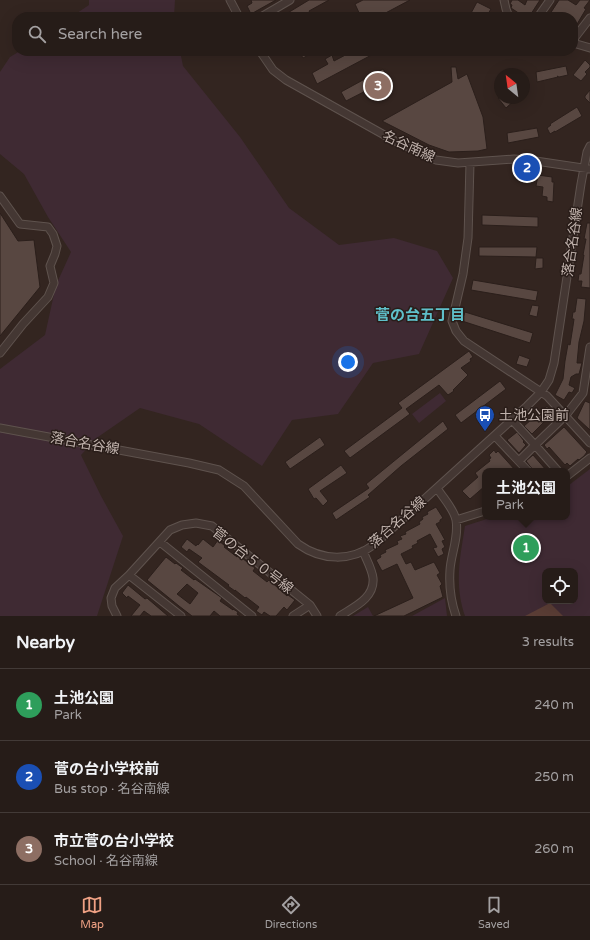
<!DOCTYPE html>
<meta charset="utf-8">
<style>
body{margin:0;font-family:"Varela Round","Noto Sans JP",sans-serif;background:#2e2521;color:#f1f3f6}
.controls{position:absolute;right:12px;bottom:12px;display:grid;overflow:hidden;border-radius:8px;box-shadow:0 4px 16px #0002}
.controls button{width:36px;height:36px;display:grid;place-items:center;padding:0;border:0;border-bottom:1px solid #423a37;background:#261c18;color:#f1f3f6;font:20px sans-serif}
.compass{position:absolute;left:494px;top:68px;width:36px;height:36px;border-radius:50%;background:#261c18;box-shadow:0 4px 16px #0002;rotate:331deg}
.you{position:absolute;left:348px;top:362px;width:14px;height:14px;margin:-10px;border:3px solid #fff;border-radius:50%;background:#1a73e8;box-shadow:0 0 0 6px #1a73e833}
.badge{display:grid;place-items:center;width:26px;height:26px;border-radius:50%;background:#efa184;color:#fff;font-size:13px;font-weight:700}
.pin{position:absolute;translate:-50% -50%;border:2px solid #fff;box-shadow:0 1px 4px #0006}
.popup{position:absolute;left:482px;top:468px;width:88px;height:52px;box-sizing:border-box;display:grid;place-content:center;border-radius:8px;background:#261c18;filter:drop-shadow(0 1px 3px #0005);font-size:13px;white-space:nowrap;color:#a4a1a2}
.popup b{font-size:15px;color:#f1f3f6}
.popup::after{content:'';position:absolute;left:50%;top:100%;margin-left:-8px;border:8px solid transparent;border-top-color:#261c18}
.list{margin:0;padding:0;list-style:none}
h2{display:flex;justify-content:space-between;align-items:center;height:52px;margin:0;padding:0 16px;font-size:17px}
h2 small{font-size:13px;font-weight:400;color:#a4a1a2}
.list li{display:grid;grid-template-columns:26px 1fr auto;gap:12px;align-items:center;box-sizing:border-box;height:72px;padding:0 16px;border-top:1px solid #423a37}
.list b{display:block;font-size:15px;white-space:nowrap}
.list p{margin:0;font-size:13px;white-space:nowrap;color:#a4a1a2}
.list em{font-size:13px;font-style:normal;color:#a4a1a2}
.icon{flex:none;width:22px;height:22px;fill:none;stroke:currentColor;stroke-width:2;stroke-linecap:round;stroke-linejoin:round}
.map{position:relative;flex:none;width:590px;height:616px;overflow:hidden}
.search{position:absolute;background:#261c18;box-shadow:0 4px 16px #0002;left:12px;right:12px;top:12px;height:44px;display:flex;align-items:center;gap:10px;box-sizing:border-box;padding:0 14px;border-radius:16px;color:#a4a1a2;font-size:15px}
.sheet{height:268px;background:#261c18}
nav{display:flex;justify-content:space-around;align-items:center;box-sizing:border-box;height:56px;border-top:1px solid #423a37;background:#261c18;font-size:11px;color:#a4a1a2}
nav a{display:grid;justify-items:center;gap:2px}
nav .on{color:#efa184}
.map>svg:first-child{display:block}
.green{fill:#3f2a33;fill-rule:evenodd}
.water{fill:#5a3d35}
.building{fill:#584741;stroke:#2b1f1b;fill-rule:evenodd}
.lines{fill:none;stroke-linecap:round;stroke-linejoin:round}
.minor-casing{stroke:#5f534e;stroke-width:9}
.minor{stroke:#443733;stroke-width:7}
.labels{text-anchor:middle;stroke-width:3;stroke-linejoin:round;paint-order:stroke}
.street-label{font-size:14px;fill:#c1b3ad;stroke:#291d19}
.poi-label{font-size:14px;fill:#c1b3ad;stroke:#291d19;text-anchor:start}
.neighbourhood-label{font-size:15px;font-weight:bold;fill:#5fc0ca;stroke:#291d19}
</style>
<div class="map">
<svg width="590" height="616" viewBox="0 0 590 616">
<rect width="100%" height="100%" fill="#332520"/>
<path class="green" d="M 89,0 L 175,0 L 174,17 L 71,17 L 89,5 Z
M 20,51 L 180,51 L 183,66 L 240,137 L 289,208 L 339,245 L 394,238 L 437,251 L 453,278 L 419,354 L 373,363 L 338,414 L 292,420 L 262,466 L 199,424 L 140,408 L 98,437 L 81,455 L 101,496 L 123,536 L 97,616 L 0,616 L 0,369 L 45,335 L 56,285 L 71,252 L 48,217 L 24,174 L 0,154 L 0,72 L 10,57 Z
M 440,393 L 446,401 L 419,423 L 412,414 Z
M 590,469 L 590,616 L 465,616 C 454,584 460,558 465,526 L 493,517 L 567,517 L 567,493 L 569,485 ZM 545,571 L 575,571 L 575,601 L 545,601 Z
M 445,598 L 447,616 L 412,616 Z
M 368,607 L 373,616 L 353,616 Z"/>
<path class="water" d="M 550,603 L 563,616 L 525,616 Z"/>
<path class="building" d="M 251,0 L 276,0 L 251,14 L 247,6 L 252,3 Z
M 309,0 L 329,0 L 309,11 L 310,13 L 303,17 L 281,17 Z
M 363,0 L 410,0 L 378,17 L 361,17 L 355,4 Z
M 512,0 L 518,0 L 525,5 L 527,0 L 540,0 L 529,17 L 519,17 L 520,14 L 511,8 L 512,5 L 510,4 Z
M 559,0 L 568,0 L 576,5 L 580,0 L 590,0 L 584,8 L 586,9 L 573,31 L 573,17 L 548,17 Z
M 477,2 L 491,9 L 486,17 L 469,17 Z
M 299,51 L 316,51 L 303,58 Z
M 353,51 L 379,51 L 317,84 L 312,73 L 328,64 L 325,59 L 332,55 L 334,61 Z
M 585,60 L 590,65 L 590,67 L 585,72 L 587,74 L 581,81 L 573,75 Z
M 566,66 L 568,75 L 559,77 L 557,76 L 558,77 L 537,82 L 536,72 Z
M 451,67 L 456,67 L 458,79 L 467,74 L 483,117 L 487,149 L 478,151 L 449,152 L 429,145 L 382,121 L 452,82 Z
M 383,69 L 389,79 L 346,101 L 341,92 Z
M 590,90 L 590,103 L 585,98 L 585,96 Z
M 498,98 L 517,98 L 506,108 Z
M 577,107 L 582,116 L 555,132 L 555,131 L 550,134 L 547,128 L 551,125 L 550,124 Z
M 537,128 L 539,137 L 508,143 L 507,133 Z
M 538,175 L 552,177 L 552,182 L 554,182 L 553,202 L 547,201 L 547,197 L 542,196 L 543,187 L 536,186 Z
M 0,213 L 18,241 L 34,240 L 40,287 L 0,336 Z
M 482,215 L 538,217 L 538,227 L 482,225 Z
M 587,223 L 590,223 L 590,288 L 581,287 L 582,281 L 578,281 L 579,274 L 581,274 L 584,255 L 583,255 L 586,239 L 584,239 Z
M 479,247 L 537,247 L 536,257 L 479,256 Z
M 536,258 L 543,258 L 543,268 L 535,269 Z
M 473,280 L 538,291 L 536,301 L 471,290 Z
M 577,298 L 586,299 L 584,321 L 579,342 L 577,363 L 582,363 L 579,374 L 576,374 L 571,377 L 569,385 L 575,388 L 572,393 L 569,392 L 564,400 L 555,395 L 563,379 L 565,361 L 568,344 L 570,345 L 573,326 L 574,319 L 572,319 L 573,312 L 575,312 Z
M 532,305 L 539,306 L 537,317 L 529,315 Z
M 465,312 L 533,333 L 530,343 L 462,321 Z
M 469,351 L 473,357 L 470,359 L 471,361 L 461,368 L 468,375 L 453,390 L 454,391 L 448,395 L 439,385 L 406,409 L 410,414 L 350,458 L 344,451 L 402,408 L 398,403 Z
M 519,355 L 530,359 L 527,367 L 516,364 Z
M 500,381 L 506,389 L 461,423 L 455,415 Z
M 585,401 L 590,403 L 590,430 L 577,418 Z
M 547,406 L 553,413 L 532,434 L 524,426 Z
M 443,421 L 448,429 L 401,466 L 368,495 L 370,497 L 336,520 L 332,513 L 369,488 L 366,484 Z
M 564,427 L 587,452 L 584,456 L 579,460 L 578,459 L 570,466 L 567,463 L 565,465 L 549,447 L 547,449 L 544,445 Z
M 517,432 L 524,441 L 523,442 L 526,445 L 519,453 L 507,440 Z
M 320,437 L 325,445 L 290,469 L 285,462 Z
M 494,450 L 496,453 L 498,451 L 516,471 L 485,471 L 485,486 L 470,499 L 462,491 L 478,477 L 475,473 L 490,461 L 489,459 L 491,458 L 489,455 Z
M 533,455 L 547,471 L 533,470 L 526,461 Z
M 341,465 L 347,473 L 320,491 L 328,501 L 323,506 L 316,498 L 314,499 L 308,489 Z
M 436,507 L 443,518 L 440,520 L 440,522 L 436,524 L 445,540 L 442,541 L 445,547 L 442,549 L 444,554 L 438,557 L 433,548 L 437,547 L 430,534 L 417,541 L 418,543 L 412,546 L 413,548 L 401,554 L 406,564 L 411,562 L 415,570 L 434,562 L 440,573 L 437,575 L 442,584 L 440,586 L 443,597 L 404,616 L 374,616 L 413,598 L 397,564 L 382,571 L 376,560 L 381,557 L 380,555 L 386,552 L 385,550 L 398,544 L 397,541 L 402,539 L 400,536 L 406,534 L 405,532 L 420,524 L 419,522 L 423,519 L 422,517 L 428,514 L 427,512 Z
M 187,539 L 196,546 L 197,544 L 198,545 L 203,539 L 213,547 L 218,540 L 225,546 L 224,547 L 237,557 L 238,555 L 255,568 L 253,571 L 267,582 L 269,580 L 287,596 L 288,595 L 295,600 L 287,610 L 284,607 L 276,616 L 270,616 L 264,612 L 262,615 L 256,611 L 259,607 L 246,597 L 245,598 L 235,590 L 235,591 L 228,586 L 229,585 L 198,562 L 202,558 L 189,549 L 187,552 L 181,547 Z
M 166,557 L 175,564 L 176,563 L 183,568 L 181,570 L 194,580 L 195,579 L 222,598 L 220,601 L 233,610 L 233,609 L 238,612 L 237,614 L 240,616 L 220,616 L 214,611 L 210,616 L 192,616 L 179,606 L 147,580 ZM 187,584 L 198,593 L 190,604 L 177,594 Z
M 128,585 L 145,599 L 147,598 L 168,616 L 151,616 L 144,611 L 140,616 L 131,616 L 140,605 L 128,596 L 127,598 L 122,593 Z"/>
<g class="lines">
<g class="minor-casing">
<path id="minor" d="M 230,0 L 239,17
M 504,0 L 506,9 L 509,17
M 261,17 L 290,0
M 538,17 L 550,0
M 573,40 L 590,18
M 573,43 L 590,48
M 260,51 L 273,70 L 286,80 L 395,141 L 436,160 L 458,163 L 514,159 L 529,160 L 590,169
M 470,163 L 468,238 L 463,274 L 452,321 L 456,331 L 464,341 L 547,396 L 590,443
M 0,196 L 20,224 L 48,227 L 53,234 L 57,246 L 55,254 L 50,266 L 54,283 L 48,297 L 23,324 L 0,353
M 512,420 L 535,445 L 519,461
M 0,428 L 189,463 L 219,470 L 244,486 L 298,544 C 322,561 351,562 375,544 L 527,406 L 541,392 L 549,380 L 554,363 L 581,184 L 587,152 L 590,146
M 495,436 L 528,471
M 558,471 L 535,445 L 566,415 L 583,393 L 590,347
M 567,476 L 590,458
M 437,488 C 443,498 454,509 456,520 C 459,537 451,554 450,570 C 449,585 451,602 456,616
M 456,520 L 485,511
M 160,542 L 252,616
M 129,575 L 181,616
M 117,616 L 112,606 L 111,598 L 115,588 L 129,575 L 170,530 L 182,525 L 196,523 L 212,526 L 310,605 L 317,616
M 293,616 L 310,605
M 340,616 C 354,607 375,598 373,578 C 372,569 366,559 363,551"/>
</g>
<use href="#minor" class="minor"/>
</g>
<defs>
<g id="bus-pin" transform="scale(1)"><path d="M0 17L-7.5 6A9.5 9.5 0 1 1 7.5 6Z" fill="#1a4fb4" stroke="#291d19"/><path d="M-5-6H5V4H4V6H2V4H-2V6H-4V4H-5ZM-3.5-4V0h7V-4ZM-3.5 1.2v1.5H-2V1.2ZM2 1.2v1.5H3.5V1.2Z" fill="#fff"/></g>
</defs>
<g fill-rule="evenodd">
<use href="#bus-pin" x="485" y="415"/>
</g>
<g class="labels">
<g class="street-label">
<text transform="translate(409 146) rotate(25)" y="5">名谷南線</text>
<text transform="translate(572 242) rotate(-82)" y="5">落合名谷線</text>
<text transform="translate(85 443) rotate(10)" y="5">落合名谷線</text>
<text transform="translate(397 522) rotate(-41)" y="5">落合名谷線</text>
<text transform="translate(253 560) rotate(38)" y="5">菅の台５０号線</text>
</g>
<g class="poi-label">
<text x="499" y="420">土池公園前</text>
</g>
<g class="neighbourhood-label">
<text x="420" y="320">菅の台五丁目</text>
</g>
</g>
</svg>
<div class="controls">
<button><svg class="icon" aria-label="locate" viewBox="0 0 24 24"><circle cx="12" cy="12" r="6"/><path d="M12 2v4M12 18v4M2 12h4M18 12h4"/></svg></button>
</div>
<svg class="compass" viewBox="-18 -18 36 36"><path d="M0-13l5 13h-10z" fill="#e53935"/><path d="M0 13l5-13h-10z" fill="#a4a1a2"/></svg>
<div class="you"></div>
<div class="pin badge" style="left:526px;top:548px;background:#2e9e5b">1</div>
<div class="popup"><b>土池公園</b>Park</div>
<div class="pin badge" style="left:527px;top:168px;background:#1a4fb4">2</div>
<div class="pin badge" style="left:378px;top:86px;background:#8d6e63">3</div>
<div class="search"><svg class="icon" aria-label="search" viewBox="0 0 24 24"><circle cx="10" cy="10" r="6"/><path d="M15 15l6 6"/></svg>Search here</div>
</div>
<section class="sheet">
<h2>Nearby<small>3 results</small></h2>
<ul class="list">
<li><span class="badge" style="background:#2e9e5b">1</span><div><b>土池公園</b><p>Park</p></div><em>240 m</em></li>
<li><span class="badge" style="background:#1a4fb4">2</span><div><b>菅の台小学校前</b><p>Bus stop · 名谷南線</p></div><em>250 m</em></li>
<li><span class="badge" style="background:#8d6e63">3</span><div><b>市立菅の台小学校</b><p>School · 名谷南線</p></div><em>260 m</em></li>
</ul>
</section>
<nav>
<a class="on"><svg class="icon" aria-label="map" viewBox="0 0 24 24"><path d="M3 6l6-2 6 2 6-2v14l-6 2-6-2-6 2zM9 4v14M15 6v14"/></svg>Map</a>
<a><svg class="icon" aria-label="directions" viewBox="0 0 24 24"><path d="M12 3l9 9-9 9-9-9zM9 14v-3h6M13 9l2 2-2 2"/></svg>Directions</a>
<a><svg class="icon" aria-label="saved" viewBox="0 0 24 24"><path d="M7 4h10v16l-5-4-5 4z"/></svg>Saved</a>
</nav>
